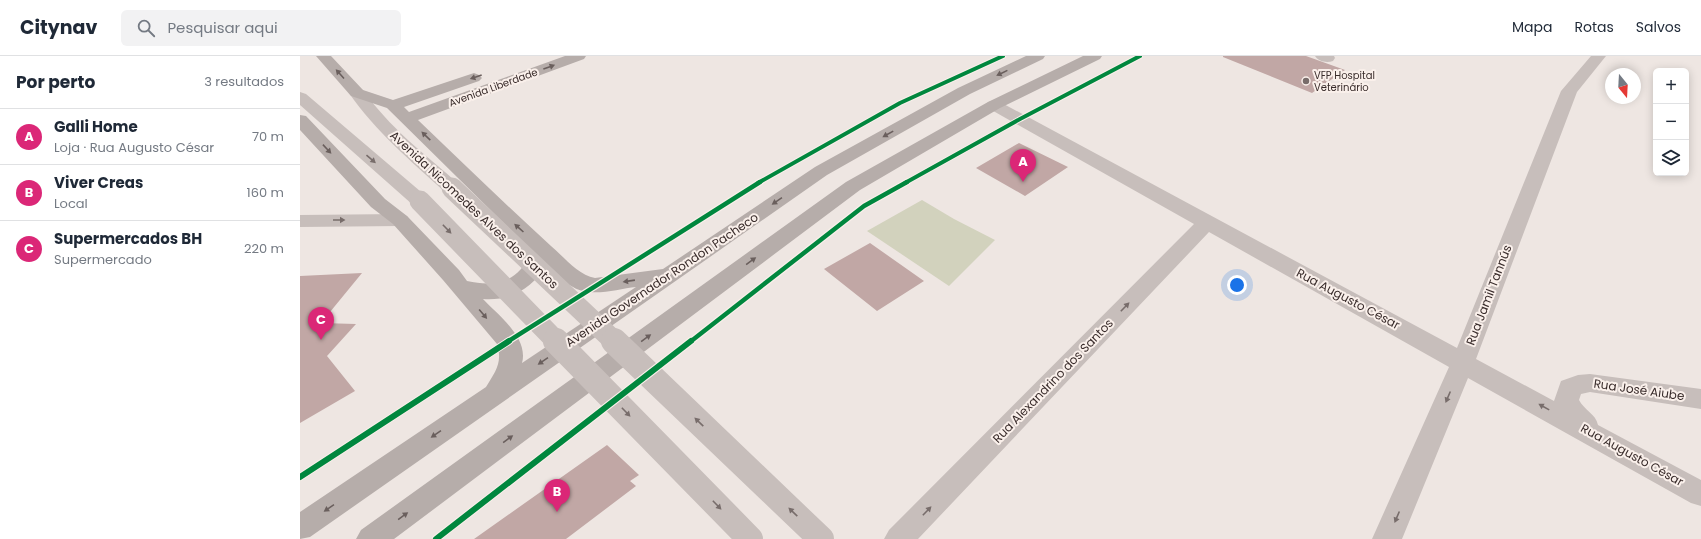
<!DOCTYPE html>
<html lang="pt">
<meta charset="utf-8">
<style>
body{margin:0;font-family:Poppins,sans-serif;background:#f2f2f3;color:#1f2937}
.controls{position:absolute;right:12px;top:12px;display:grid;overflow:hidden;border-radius:6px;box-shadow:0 2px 10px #0003}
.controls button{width:36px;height:36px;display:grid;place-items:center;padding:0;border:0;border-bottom:1px solid #e0e1e3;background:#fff;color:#1f2937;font:20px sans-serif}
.compass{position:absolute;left:1305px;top:12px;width:36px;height:36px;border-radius:50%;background:#fff;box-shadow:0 2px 10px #0003;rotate:162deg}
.you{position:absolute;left:937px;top:229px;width:14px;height:14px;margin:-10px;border:3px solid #fff;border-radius:50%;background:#1a73e8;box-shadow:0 0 0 6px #1a73e833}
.badge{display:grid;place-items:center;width:26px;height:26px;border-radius:50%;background:#db2777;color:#fff;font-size:13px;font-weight:700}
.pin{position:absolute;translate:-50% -33px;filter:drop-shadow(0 1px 2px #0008)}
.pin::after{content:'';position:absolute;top:21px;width:14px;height:12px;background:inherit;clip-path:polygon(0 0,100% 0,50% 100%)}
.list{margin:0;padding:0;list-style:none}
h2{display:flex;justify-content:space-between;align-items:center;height:52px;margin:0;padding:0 16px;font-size:17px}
h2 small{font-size:13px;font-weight:400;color:#747a83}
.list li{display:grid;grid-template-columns:26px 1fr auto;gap:12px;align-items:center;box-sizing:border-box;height:56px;padding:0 16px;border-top:1px solid #e0e1e3}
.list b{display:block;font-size:15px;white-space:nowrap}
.list p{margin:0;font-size:13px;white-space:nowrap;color:#747a83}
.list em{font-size:13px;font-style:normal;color:#747a83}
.icon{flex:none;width:22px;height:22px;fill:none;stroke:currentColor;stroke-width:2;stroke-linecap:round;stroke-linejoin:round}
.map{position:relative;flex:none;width:1401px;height:483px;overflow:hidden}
header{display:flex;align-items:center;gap:24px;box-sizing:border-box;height:56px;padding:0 20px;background:#fff;border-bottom:1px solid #e0e1e3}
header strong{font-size:19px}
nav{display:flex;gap:22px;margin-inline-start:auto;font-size:14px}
.search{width:280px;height:36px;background:#f2f2f3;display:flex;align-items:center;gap:10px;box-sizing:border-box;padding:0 14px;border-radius:6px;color:#747a83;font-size:15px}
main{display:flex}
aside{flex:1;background:#fff}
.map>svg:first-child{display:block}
.green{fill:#d2d2bd}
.building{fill:#c1a7a5}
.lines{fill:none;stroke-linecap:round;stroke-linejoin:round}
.minor{fill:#c7bebb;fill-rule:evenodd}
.major{fill:#b6adaa;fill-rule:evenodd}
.minor-bridge-far1{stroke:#c7bebb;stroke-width:21}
.minor-bridge{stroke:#c7bebb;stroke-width:26}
.cycleway-far2-casing{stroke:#faf0eb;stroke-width:6}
.cycleway-far1-casing{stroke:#faf0eb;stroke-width:7}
.cycleway-casing{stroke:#faf0eb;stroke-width:8}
.cycleway-far2{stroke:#00873e;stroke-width:4}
.cycleway-far1{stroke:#00873e;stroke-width:4.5}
.cycleway{stroke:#00873e;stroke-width:6}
.oneway{fill:#6a5f5d}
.oneway2{fill:#786d6b}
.poi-dot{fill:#786c6a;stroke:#faf0eb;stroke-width:1.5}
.labels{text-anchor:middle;stroke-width:4;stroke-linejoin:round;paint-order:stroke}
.far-poi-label{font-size:10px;fill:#382b2a;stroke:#faf0eb;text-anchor:start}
.far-street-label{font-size:10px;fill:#382b2a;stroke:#faf0eb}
.street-label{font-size:12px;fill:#382b2a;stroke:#faf0eb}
</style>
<header>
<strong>Citynav</strong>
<div class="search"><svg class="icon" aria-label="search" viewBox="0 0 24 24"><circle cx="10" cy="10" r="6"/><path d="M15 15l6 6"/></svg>Pesquisar aqui</div>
<nav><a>Mapa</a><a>Rotas</a><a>Salvos</a></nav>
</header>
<main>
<aside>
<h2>Por perto<small>3 resultados</small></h2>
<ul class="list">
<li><span class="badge">A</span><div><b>Galli Home</b><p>Loja · Rua Augusto César</p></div><em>70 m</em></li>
<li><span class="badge">B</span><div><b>Viver Creas</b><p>Local</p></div><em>160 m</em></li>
<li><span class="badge">C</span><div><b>Supermercados BH</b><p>Supermercado</p></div><em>220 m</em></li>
</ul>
</aside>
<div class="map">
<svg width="1401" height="483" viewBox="0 0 1401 483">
<rect width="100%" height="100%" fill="#eee6e2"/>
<path class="green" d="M 622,144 L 654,163 L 695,184 L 649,230 L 567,175 Z"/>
<path class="building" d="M 923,0 L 1006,0 L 1045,14 L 1012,37 L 923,1 Z
M 719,87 L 768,111 L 725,140 L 676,112 Z
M 570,187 L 624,225 L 577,255 L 524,213 Z
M 62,217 L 21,267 L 56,268 L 27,300 L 55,335 L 0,367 L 0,220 Z
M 307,389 L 339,419 L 330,425 L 336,430 L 266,483 L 174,483 Z"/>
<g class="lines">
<path class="minor" d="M 1015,0 L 1034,0 L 1035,2 L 1033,5 C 1027,7 1019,6 1015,0 Z
M 1291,0 L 1306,0 L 1277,36 L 1176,303 L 1254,345 L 1261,325 L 1278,319 L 1290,318 L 1401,333 L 1401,353 L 1290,336 L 1281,338 L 1279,344 C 1284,354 1296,358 1298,369 L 1401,424 L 1401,450 L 1391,447 L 1168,322 L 1102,483 L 1072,483 L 1149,311 L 909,176 L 618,483 L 584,483 L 589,474 L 894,168 L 688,52 L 686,49 L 688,46 L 694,44 L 700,46 L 1157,292 L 1261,35 Z
M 57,32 L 63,34 C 89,71 124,98 159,128 L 161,132 L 159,136 L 152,138 L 145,136 C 111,105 76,76 49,37 L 51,34 Z
M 0,36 L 6,38 L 127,141 L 130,145 L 127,149 L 120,151 L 113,149 L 0,49 Z
M 100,158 L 107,160 L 110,164 L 107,168 L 100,170 L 0,171 L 0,159 Z"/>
<path class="major" d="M 16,0 L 31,0 L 63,34 L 93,44 L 174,17 L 179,19 L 182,22 L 179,25 L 104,51 L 109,56 L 265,0 L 286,0 L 284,3 L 118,64 C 162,106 206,149 251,190 C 264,201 278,219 295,222 L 363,213 L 515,111 L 658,32 L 726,0 L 745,0 L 743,3 L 670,38 L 527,119 L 10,481 L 0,483 L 0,456 L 186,331 C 195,316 203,307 197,288 L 143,224 L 93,168 L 71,151 L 0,74 L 0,59 L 6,60 L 85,143 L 107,160 L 159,214 L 167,225 C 198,232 219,225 232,195 L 87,52 L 51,40 ZM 247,209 C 255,217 263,226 273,231 C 291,242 317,233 336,231 L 222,307 C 229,282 198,259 183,243 C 212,245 232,232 247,209 Z
M 783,0 L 802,0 L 800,3 L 700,52 L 560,134 L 94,483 L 56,483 L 61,474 L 546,126 L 688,46 Z"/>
<path class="minor-bridge-far1" d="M 152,132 L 315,286
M 120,145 L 257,286"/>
<path class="minor-bridge" d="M 256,285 L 450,483
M 314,285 L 521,483"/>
<g class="cycleway-far2-casing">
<path id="cycleway-far2" d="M 458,127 L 600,47 L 703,0
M 605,127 L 720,63 L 840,0"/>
</g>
<g class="cycleway-far1-casing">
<path id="cycleway-far1" d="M 207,286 L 460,126
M 390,286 L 564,150 L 607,126"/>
</g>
<g class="cycleway-casing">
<path id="cycleway" d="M 0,421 L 209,285
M 136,483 L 391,285"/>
</g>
<use href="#cycleway-far2" class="cycleway-far2"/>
<use href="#cycleway-far1" class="cycleway-far1"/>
<use href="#cycleway" class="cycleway"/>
</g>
<defs><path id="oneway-solid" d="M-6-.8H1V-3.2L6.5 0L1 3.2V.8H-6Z"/></defs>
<g class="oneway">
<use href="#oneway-solid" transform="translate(249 11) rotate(-20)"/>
<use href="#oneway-solid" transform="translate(702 17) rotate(154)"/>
<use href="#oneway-solid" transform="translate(40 18) rotate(-132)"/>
<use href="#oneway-solid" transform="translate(176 21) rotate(161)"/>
<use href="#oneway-solid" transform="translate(588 78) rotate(151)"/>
<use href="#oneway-solid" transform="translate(126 80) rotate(-136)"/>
<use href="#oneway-solid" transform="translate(27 93) rotate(47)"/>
<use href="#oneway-solid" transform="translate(477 145) rotate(146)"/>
<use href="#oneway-solid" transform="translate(219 172) rotate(-138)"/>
<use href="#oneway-solid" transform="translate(451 205) rotate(-36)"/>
<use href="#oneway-solid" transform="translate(329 225) rotate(172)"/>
<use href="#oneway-solid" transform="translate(183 258) rotate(50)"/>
<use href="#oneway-solid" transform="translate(346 282) rotate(-36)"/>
<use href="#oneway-solid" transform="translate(243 305) rotate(146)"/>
<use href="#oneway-solid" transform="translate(136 378) rotate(146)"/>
<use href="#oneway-solid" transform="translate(208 383) rotate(-36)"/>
<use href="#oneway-solid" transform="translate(29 452) rotate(146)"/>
<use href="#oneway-solid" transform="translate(103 460) rotate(-36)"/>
</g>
<g class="oneway2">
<use href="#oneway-solid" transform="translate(71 103) rotate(41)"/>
<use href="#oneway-solid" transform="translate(39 164)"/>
<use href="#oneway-solid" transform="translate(147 173) rotate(46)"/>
<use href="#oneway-solid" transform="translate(825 251) rotate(-46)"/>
<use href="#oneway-solid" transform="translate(1148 341) rotate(113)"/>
<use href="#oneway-solid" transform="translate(1244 351) rotate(-151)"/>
<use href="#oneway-solid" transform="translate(326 356) rotate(46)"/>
<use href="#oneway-solid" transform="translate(399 366) rotate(-136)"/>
<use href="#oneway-solid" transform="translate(417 449) rotate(46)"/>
<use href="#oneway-solid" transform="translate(627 455) rotate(-46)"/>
<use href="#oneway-solid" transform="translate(493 456) rotate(-136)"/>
<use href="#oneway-solid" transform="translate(1097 461) rotate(113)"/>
</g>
<circle class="poi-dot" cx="1006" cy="25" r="4"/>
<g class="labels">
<g class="far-poi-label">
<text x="1014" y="23">VFP Hospital<tspan x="1014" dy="12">Veterinário</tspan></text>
</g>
<g class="far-street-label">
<text transform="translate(193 31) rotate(-20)" y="4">Avenida Liberdade</text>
</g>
<g class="street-label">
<text transform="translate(174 154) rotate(43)" y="4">Avenida Nicomedes Alves dos Santos</text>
<text transform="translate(362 224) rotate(-34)" y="4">Avenida Governador Rondon Pacheco</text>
<text transform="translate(1189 239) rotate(-69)" y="4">Rua Jamil Tannús</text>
<text transform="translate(1048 243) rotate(28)" y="4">Rua Augusto César</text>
<text transform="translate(753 325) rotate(-46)" y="4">Rua Alexandrino dos Santos</text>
<text transform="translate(1339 334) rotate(8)" y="4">Rua José Aiube</text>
<text transform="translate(1332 399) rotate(29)" y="4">Rua Augusto César</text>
</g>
</g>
</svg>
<div class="controls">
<button>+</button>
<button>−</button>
<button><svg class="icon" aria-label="layers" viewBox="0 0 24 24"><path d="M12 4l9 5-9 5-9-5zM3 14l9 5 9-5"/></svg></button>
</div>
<svg class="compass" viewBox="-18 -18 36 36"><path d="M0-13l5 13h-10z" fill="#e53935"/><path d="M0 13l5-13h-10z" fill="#747a83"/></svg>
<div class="you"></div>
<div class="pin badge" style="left:723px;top:126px">A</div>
<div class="pin badge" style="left:257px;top:456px">B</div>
<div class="pin badge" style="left:21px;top:284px">C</div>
</div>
</main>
